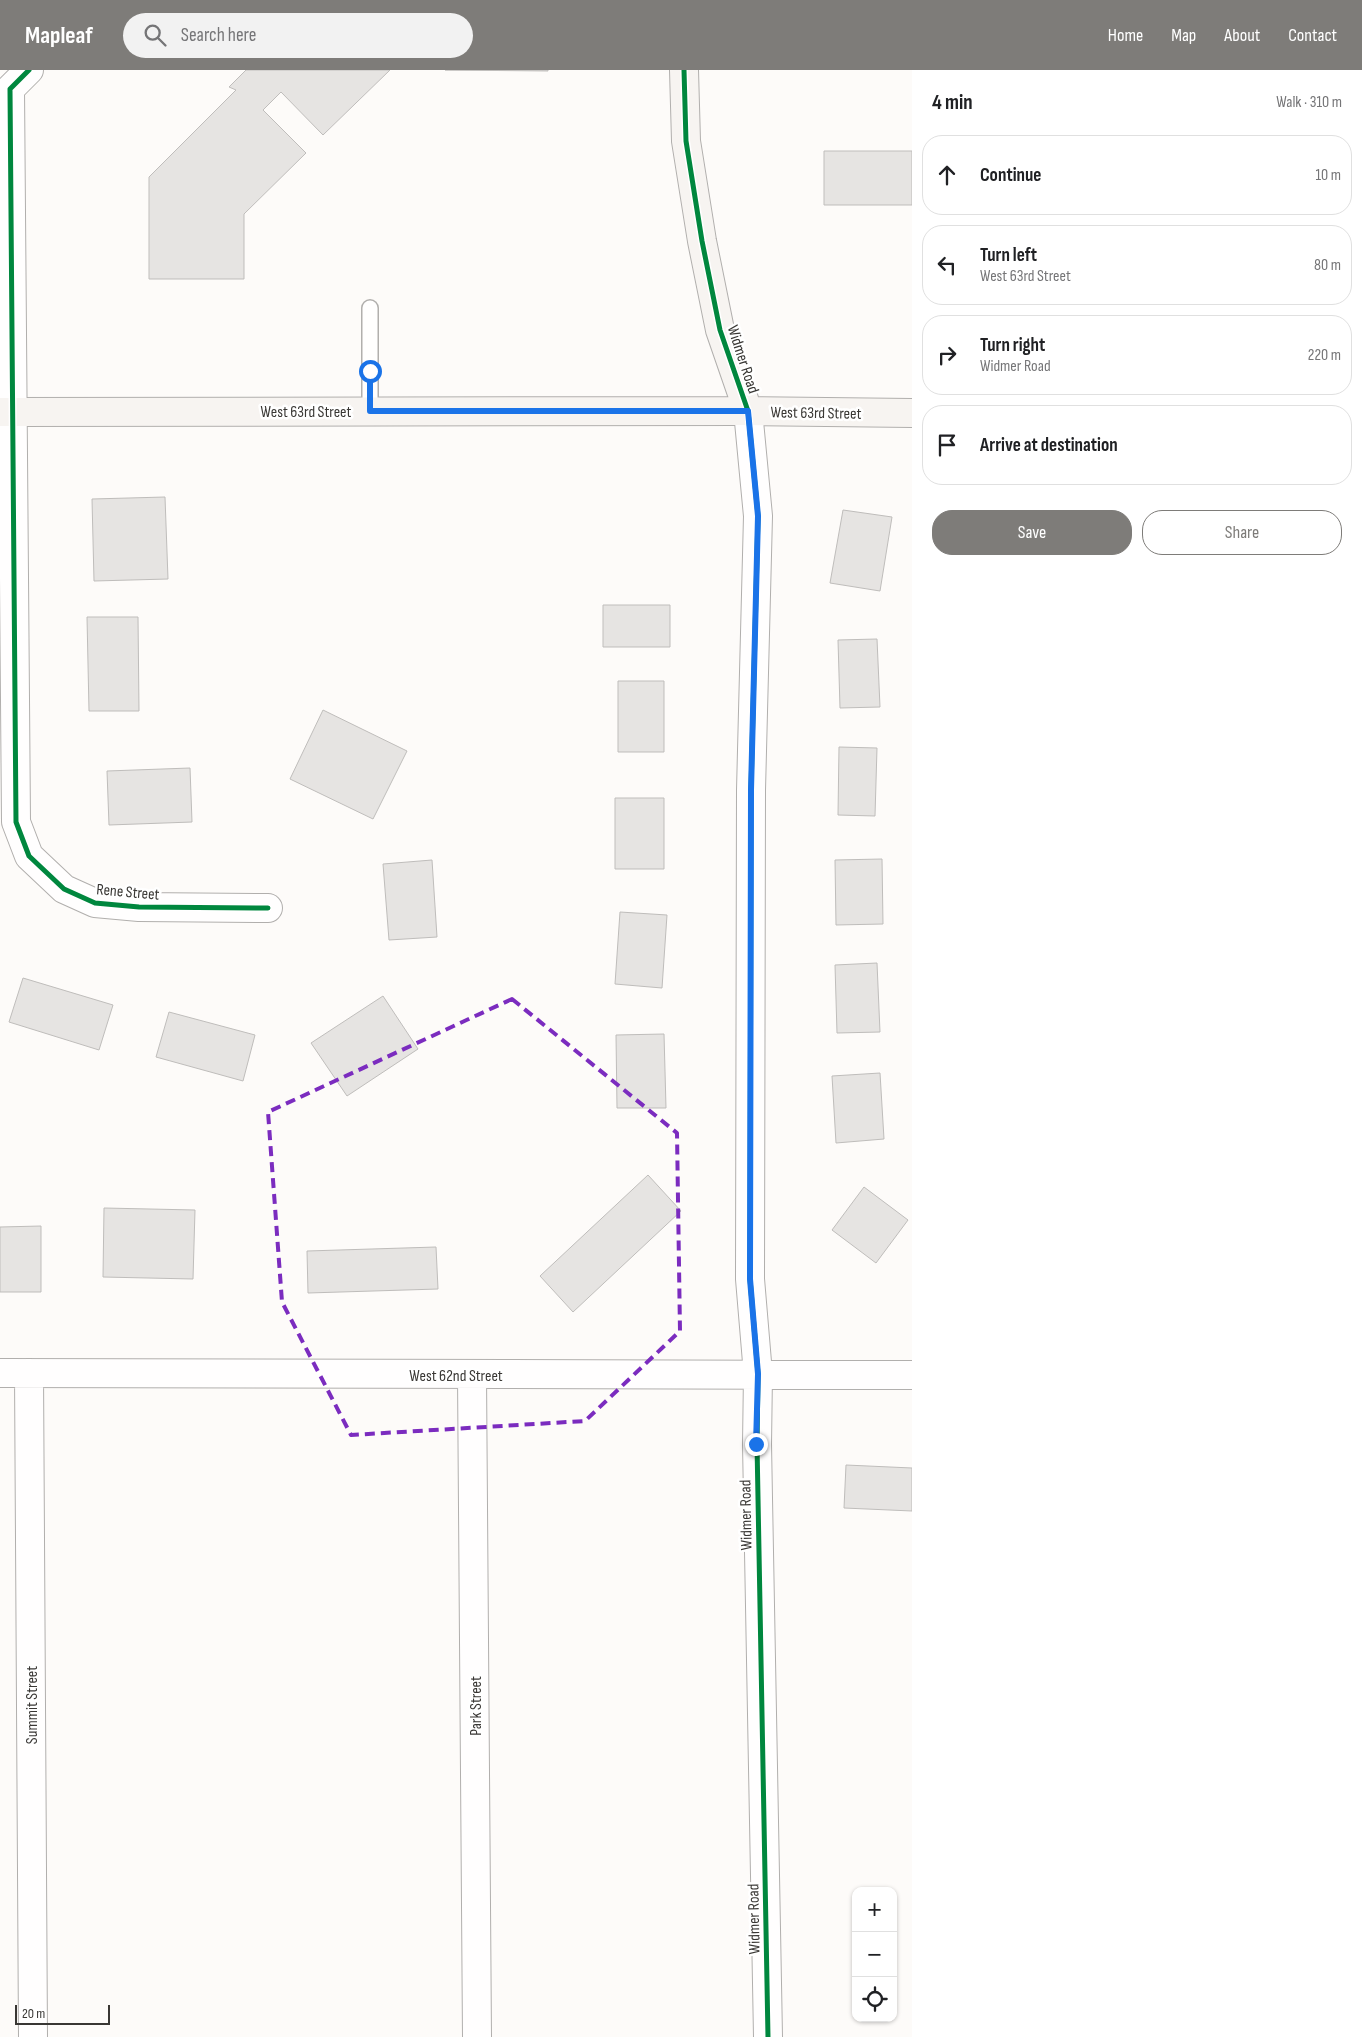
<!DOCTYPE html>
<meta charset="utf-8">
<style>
body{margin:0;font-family:"Sofia Sans Condensed",sans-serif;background:#f2f2f2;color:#202124}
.controls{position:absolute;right:15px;bottom:15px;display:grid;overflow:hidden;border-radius:10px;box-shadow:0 1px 4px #0004}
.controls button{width:45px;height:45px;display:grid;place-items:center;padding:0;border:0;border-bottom:1px solid #e0e0e0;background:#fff;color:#202124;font:25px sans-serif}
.scale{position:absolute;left:15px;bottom:12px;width:95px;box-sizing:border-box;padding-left:5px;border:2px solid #393734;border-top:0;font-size:14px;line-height:18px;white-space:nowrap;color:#393734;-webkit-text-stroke:4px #fff;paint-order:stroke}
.stop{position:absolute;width:15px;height:15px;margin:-11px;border:4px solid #1a73e8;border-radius:50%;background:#fff}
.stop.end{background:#1a73e8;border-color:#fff;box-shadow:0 1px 5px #0008}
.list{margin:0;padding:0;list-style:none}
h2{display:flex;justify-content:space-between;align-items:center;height:65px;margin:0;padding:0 20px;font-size:21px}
h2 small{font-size:16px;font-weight:400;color:#757577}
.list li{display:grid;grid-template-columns:32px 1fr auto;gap:15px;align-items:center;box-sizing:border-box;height:80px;margin:0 10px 10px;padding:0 10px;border:1px solid #e0e0e0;border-radius:20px}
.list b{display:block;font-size:19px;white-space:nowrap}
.list p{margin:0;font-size:16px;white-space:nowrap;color:#757577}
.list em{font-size:16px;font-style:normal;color:#757577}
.actions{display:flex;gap:10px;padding:15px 20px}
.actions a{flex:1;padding:11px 0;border:1px solid #7e7c79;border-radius:20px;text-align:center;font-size:18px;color:#7e7c79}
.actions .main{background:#7e7c79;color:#fff}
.icon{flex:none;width:28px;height:28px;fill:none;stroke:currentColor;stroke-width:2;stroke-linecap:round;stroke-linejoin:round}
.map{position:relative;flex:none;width:912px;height:1967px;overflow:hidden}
header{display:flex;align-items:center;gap:30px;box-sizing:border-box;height:70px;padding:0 25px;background:#7e7c79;color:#fff}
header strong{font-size:24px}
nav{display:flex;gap:28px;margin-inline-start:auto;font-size:18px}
.search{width:350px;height:45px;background:#f2f2f2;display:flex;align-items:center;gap:12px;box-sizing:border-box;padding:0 18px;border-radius:28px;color:#757577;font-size:19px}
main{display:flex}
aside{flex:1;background:#fff}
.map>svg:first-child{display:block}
.building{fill:#e6e4e2;stroke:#bfbdbb}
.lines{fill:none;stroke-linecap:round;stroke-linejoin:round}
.lane-casing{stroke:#b1afad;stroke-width:18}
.street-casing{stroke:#b1afad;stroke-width:30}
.secondary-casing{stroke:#b1afad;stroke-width:30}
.lane{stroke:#fffefe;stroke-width:15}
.street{stroke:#fffefe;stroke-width:28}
.secondary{stroke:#f7f4f1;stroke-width:28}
.cycleway-casing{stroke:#fff;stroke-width:8}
.cycleway{stroke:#00873e;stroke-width:5}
.route{stroke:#1a73e8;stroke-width:6}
.marked{fill:none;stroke:#7b2cbf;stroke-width:4;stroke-dasharray:10 6;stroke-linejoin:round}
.labels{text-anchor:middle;stroke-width:5;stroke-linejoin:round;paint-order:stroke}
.street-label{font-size:16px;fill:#393734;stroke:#fff}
</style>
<header>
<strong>Mapleaf</strong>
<div class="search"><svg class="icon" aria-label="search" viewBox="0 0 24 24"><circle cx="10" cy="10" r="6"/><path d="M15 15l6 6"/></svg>Search here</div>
<nav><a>Home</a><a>Map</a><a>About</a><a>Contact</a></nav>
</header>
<main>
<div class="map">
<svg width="912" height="1967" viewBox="0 0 912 1967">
<rect width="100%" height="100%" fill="#fdfbf9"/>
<path class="building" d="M 246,0 L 390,0 L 323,65 L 281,22 L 263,40 L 306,83 L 244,144 L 244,209 L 149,209 L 149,107 L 236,20 L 229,17 Z
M 445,0 L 548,0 L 548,1 Z
M 824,81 L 912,81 L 912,135 L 824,135 Z
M 165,427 L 168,509 L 94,511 L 92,429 Z
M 843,440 L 892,447 L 880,521 L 830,513 Z
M 603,535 L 670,535 L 670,577 L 603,577 Z
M 87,547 L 138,547 L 139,641 L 89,641 Z
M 877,569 L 880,637 L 840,638 L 838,570 Z
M 618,611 L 664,611 L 664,682 L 618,682 Z
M 323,640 L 407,681 L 373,749 L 290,709 Z
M 839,677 L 877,678 L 875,746 L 838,745 Z
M 190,698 L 192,752 L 109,755 L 107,701 Z
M 615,728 L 664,728 L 664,799 L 615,799 Z
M 882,789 L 883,854 L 836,855 L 835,790 Z
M 432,790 L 437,867 L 389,870 L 383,794 Z
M 620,842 L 667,845 L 662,918 L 615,914 Z
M 877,893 L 880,962 L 837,963 L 835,895 Z
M 23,908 L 113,935 L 99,980 L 9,952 Z
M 383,926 L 418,979 L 347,1026 L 311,973 Z
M 169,942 L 255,965 L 243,1011 L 156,987 Z
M 664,964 L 666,1038 L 617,1038 L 616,965 Z
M 880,1003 L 884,1069 L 836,1073 L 832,1006 Z
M 648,1105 L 681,1141 L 573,1242 L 540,1206 Z
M 864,1117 L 908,1150 L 876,1193 L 832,1160 Z
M 104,1138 L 195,1140 L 193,1209 L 103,1207 Z
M 41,1156 L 41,1222 L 0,1222 L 0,1157 Z
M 436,1177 L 438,1219 L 308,1223 L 307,1181 Z
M 846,1395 L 912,1398 L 912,1441 L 844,1438 Z"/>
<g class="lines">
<g class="lane-casing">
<path id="lane" d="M 370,238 L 370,341"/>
</g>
<g class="street-casing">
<path id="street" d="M 29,0 L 10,19 L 16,752 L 29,786 L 64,819 L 95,833 L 139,837 L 268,838
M 748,341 L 758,446 L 751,720 L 750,1209 L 758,1304 L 757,1374 L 768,1967
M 0,1303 L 912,1305
M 29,1303 L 33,1967
M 472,1305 L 477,1967"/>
</g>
<g class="secondary-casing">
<path id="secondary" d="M 684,0 L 686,71 L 702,171 L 720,260 L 748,341
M 0,342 L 748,341 L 912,343"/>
</g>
<use href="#lane" class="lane"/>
<use href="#street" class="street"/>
<use href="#secondary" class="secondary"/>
<g class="cycleway-casing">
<path id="cycleway" d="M 29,0 L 10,19 L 16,752 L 29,786 L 64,819 L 95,833 L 139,837 L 268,838
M 684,0 L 686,71 L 702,171 L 720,260 L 748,341 L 758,446 L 751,720 L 750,1209 L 758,1304 L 757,1374 L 768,1967"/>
</g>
<use href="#cycleway" class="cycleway"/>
</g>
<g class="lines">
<path class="route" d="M 370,301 L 370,341 L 748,341 L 758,446 L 751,720 L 750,1209 L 758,1304 L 756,1374"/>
</g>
<path class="marked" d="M 512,929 L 677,1063 L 680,1261 L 585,1351 L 351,1365 L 282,1232 L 268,1042 Z"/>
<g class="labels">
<g class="street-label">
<text transform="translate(744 289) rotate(72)" y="6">Widmer Road</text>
<text x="306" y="347">West 63rd Street</text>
<text transform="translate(816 342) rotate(1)" y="6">West 63rd Street</text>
<text transform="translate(128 821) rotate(5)" y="6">Rene Street</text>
<text x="456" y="1311">West 62nd Street</text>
<text transform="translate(745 1445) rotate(-91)" y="6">Widmer Road</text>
<text transform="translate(31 1635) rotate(-90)" y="6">Summit Street</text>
<text transform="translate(475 1636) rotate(-90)" y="6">Park Street</text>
<text transform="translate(753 1849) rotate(-91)" y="6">Widmer Road</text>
</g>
</g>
</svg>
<div class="controls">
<button>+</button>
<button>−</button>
<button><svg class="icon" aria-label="locate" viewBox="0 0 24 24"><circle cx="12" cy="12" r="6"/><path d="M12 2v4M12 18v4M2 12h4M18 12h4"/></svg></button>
</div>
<div class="scale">20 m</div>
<div class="stop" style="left:370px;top:301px"></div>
<div class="stop end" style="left:756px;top:1374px"></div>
</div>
<aside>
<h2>4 min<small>Walk · 310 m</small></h2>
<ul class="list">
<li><svg class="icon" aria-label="ahead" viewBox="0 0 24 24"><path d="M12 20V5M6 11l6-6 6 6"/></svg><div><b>Continue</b></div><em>10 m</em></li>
<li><svg class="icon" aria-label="left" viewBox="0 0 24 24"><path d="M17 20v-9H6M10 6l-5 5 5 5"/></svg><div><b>Turn left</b><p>West 63rd Street</p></div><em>80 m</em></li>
<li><svg class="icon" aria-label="right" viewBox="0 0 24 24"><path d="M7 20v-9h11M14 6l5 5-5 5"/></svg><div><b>Turn right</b><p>Widmer Road</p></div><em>220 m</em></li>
<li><svg class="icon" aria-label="arrive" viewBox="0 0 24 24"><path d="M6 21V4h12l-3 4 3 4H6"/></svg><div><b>Arrive at destination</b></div></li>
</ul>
<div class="actions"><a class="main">Save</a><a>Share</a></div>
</aside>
</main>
